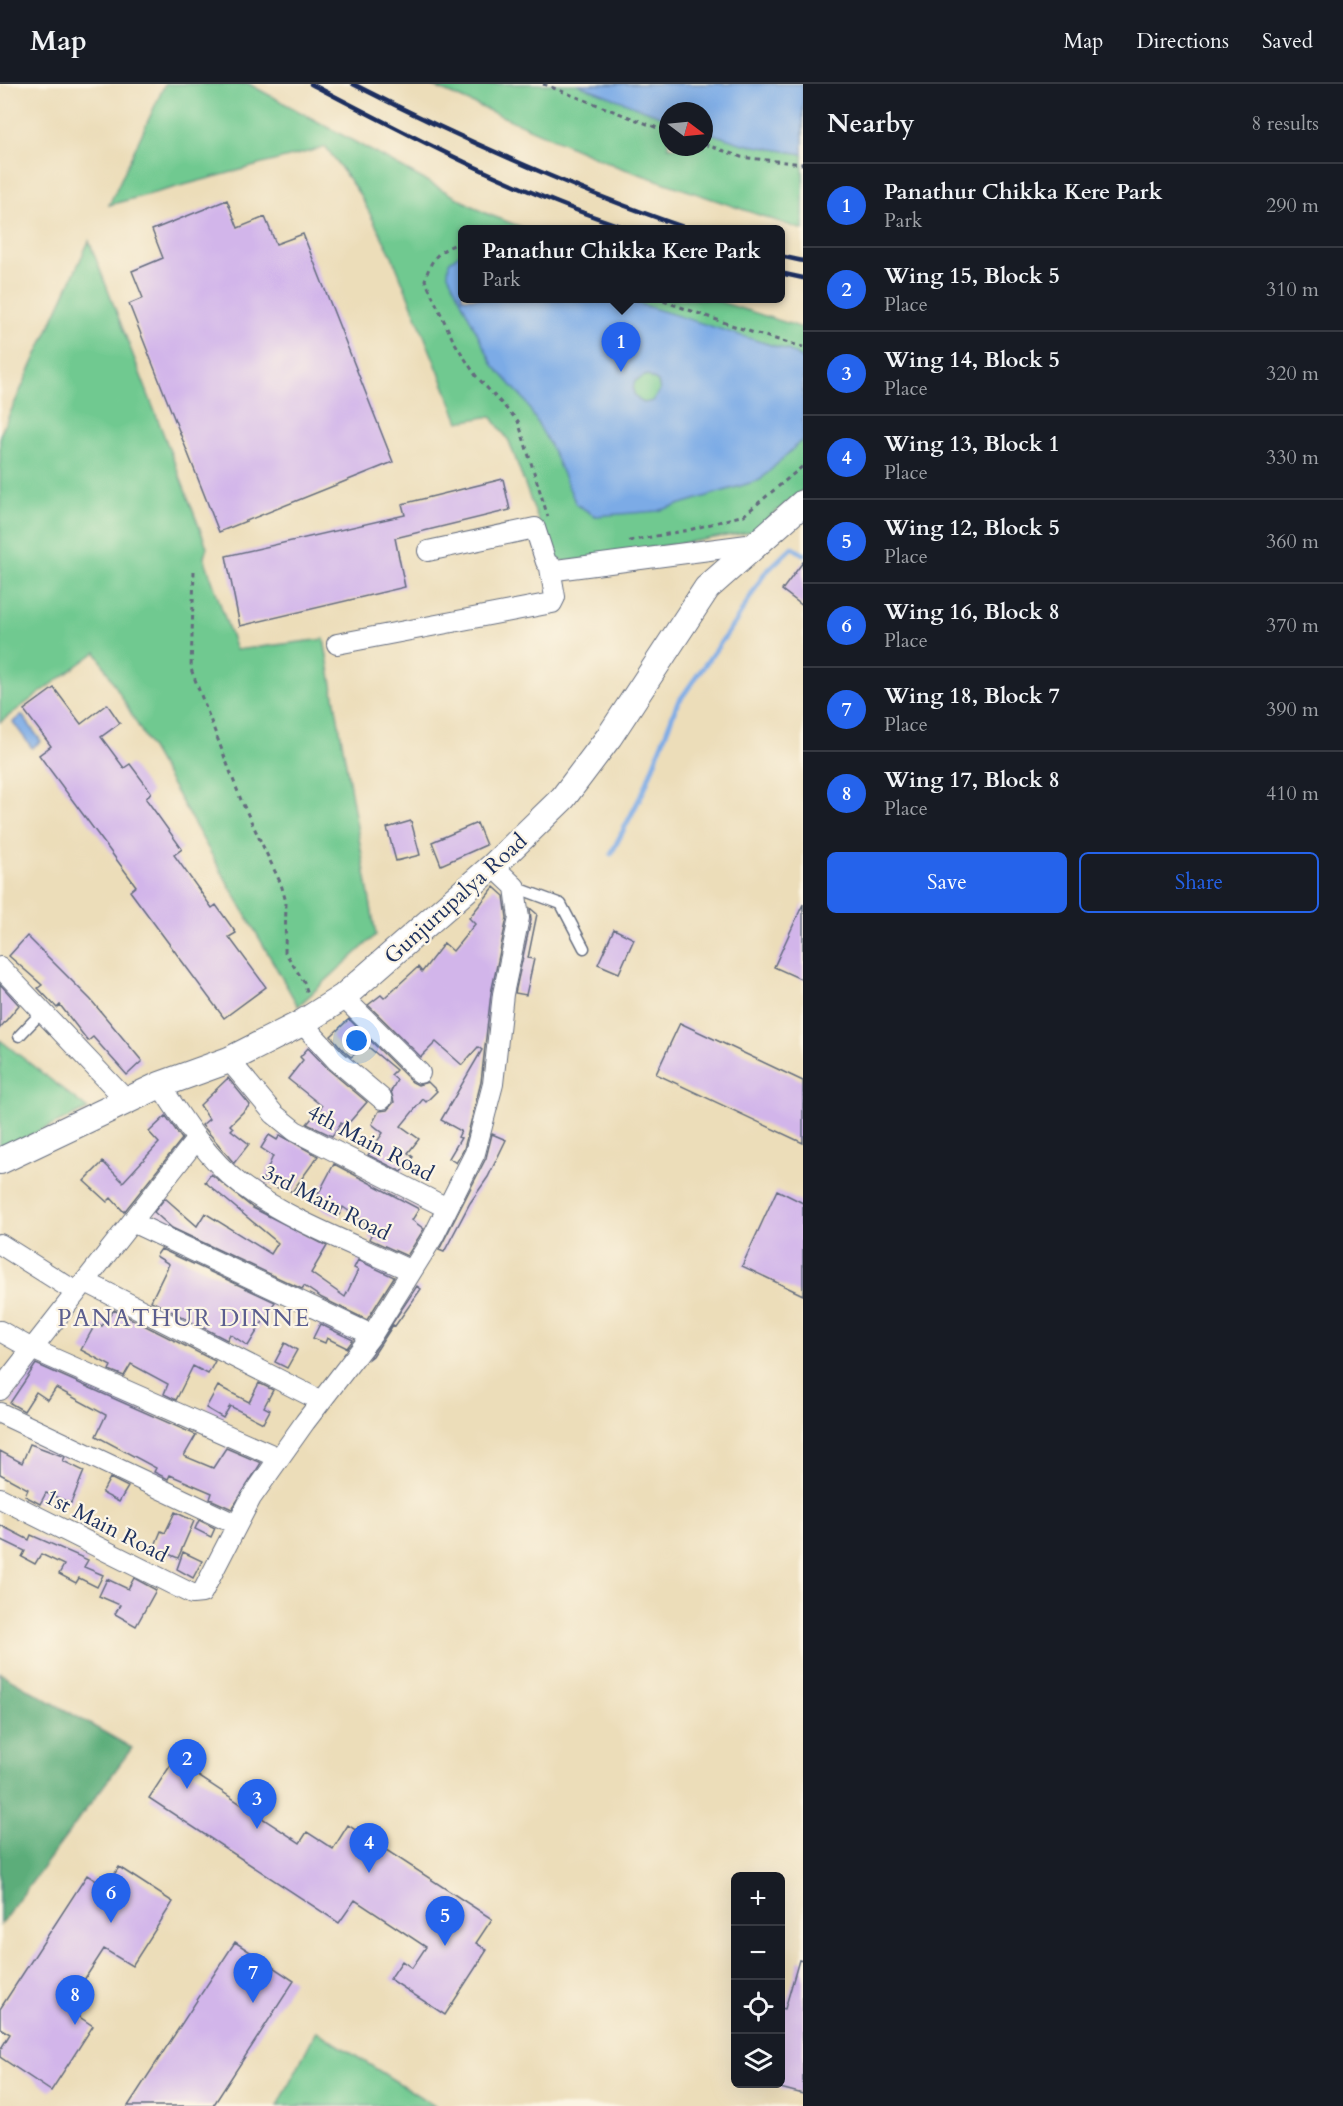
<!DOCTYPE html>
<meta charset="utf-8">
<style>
body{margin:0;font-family:Cardo,serif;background:#20242c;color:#f1f3f6}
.controls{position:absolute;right:18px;bottom:18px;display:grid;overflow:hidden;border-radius:9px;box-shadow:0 6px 24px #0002}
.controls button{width:54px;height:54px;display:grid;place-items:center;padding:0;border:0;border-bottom:2px solid #363941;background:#171b24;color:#f1f3f6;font:30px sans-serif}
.compass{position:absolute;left:659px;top:18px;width:54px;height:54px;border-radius:50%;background:#171b24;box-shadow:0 6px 24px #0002;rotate:106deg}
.you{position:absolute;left:357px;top:957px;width:21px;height:21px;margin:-15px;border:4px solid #fff;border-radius:50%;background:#1a73e8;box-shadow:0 0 0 9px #1a73e833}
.badge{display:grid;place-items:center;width:39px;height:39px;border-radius:50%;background:#2563eb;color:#fff;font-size:20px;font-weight:700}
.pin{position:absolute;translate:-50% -50px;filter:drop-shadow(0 2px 3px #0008)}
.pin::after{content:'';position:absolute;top:32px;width:21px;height:18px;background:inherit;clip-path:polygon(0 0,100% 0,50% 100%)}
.popup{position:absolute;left:458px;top:141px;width:327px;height:78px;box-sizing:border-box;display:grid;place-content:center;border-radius:9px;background:#171b24;filter:drop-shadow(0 2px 4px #0005);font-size:20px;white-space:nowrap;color:#9ea1a6}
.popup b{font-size:22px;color:#f1f3f6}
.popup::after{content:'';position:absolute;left:50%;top:100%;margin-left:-12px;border:12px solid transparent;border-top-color:#171b24}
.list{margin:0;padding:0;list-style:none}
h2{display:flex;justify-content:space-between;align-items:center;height:78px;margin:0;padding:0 24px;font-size:26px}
h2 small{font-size:20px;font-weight:400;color:#9ea1a6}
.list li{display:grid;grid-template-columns:39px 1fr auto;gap:18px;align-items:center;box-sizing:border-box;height:84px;padding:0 24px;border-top:2px solid #363941}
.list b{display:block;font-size:22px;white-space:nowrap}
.list p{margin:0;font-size:20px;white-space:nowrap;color:#9ea1a6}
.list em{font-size:20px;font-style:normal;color:#9ea1a6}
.actions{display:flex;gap:12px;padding:18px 24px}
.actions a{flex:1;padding:14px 0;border:2px solid #2563eb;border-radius:9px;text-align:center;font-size:21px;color:#2563eb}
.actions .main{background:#2563eb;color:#fff}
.icon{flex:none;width:33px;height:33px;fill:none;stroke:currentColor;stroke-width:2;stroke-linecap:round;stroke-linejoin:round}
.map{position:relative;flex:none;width:803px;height:2022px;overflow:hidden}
header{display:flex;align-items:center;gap:36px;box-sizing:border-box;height:84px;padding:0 30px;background:#171b24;border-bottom:2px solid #363941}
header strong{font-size:28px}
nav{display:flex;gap:33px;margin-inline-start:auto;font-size:21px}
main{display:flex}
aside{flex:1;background:#171b24}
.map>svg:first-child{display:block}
.green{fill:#70c990;stroke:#467c77;stroke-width:1.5;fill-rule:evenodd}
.forest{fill:#5cad7a;stroke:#3c6e6c;stroke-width:1.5}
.water{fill:#7babe6;stroke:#4b6da2;stroke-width:1.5;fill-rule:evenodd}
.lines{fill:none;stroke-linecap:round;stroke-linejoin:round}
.stream{stroke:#7babe6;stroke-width:5}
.building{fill:#d2b5ea}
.service-casing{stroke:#646c7e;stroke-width:13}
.minor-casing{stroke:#646c7e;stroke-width:22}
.tertiary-casing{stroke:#646c7e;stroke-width:28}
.path{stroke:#646c7e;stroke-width:3;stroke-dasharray:4.5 4.5;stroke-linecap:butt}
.service{stroke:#fff;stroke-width:10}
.minor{stroke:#fff;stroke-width:20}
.tertiary{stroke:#fff;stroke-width:26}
.rail{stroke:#1b2f5e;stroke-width:4.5}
.labels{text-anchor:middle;stroke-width:4.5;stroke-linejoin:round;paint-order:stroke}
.street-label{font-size:22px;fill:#1b2f5e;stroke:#fcf5e5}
.neighbourhood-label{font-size:24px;letter-spacing:1.5px;fill:#5b5e8f;stroke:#fcf5e5}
</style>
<header>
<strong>Map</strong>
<nav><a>Map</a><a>Directions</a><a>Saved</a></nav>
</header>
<main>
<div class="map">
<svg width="803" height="2022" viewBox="0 0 803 2022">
<rect width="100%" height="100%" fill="#fcf5e5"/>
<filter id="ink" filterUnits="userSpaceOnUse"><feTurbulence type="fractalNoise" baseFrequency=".0167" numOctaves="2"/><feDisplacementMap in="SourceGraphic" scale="12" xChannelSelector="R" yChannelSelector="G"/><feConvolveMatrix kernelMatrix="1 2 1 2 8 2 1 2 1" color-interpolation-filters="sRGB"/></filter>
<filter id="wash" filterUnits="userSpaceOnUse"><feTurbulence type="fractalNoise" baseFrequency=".008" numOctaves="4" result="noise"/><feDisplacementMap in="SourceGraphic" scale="24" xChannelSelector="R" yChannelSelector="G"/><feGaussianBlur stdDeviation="1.35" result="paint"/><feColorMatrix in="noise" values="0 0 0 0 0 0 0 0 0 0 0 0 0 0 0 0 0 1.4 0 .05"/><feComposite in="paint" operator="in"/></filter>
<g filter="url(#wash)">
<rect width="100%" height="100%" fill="#ecddb9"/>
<path class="green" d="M 165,0 L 249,0 L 485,129 L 526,145 L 462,146 L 462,214 L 711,215 L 803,244 L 803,406 L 751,448 L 567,478 L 552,474 L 509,357 L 491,332 L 459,338 L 392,172 L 360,111 L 326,63 L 109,121 Z
M 428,0 L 803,0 L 803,146 L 616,82 ZM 668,27 L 704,27 L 704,63 L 668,63 Z
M 89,157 L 207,463 L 204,473 L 236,566 L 324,555 L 376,851 L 298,922 L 96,568 L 0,638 L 0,351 Z
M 0,956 L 88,1025 L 0,1065 Z
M 316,1947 L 435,2022 L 278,2022 Z"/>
<path class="forest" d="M 0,1589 L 132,1664 L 0,1841 Z"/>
<path class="water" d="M 577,0 L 803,0 L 803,70 L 743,60 L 704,47 L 704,27 L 668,27 L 668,35 Z
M 462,168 L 462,214 L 624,215 L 790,267 L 803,276 L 803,355 L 760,396 L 658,427 L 595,432 L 576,420 L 551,363 L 524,315 L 493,281 L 448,190 L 449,178 ZM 647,291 L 658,298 L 660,306 L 653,317 L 644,319 C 634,315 631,307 635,297 Z
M 22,631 L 41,657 L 32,664 L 13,638 Z"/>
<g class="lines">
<path class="stream" d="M 611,770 L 644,706 L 677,620 L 736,537 L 764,490 L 792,463 L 803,470"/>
</g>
<g id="blocks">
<path class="building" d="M 227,116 L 238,144 L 265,133 L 276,160 L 303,150 L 393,378 L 219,448 L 129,220 L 143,214 L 132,187 L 163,174 L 152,146 Z
M 503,395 L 510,426 L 395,454 L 405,503 L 240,542 L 226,472 L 405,431 L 402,420 Z
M 803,478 L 803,522 L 782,506 Z
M 54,604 L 81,640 L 107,620 L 120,639 L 101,653 L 124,684 L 130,680 L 151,708 L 146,715 L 182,765 L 174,771 L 212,824 L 216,821 L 236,849 L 229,853 L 266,903 L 224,934 L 130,807 L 136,802 L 39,671 L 51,662 L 24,626 Z
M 411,737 L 420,771 L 396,777 L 387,744 Z
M 477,739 L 486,761 L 441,781 L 432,758 Z
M 494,803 L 504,812 L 507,834 L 491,909 L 481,998 L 464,1065 L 456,1079 L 449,1074 L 461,1054 L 458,1053 L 461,1047 L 441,1036 L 482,966 L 478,963 L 462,981 L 436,958 L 421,973 L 368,921 L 381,911 L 384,914 L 418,883 L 422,888 L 444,859 L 453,867 L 475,840 L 469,834 Z
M 803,820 L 803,896 L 774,883 Z
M 530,824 L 537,830 L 528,874 L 534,875 L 526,911 L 515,909 L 531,836 Z
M 614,845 L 634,855 L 619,889 L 598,880 Z
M 27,852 L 91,916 L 142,977 L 127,991 L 93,953 L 88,957 L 60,921 L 57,924 L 38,904 L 42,901 L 9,872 Z
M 0,900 L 19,921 L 0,944 Z
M 349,935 L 412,998 L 418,1001 L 428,998 L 437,1007 L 426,1018 L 423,1015 L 401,1042 L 419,1055 L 408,1069 L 413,1073 L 402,1088 L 368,1071 L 383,1049 L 372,1040 L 379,1027 L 387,1026 L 394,1018 L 391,1007 L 397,996 L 391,991 L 396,986 L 366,961 L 351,973 L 344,967 L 331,952 Z
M 680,939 L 803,997 L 803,1059 L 656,990 Z
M 308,964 L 328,985 L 367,1018 L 346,1042 L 341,1039 L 332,1052 L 307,1040 L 322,1022 L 288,995 L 303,976 L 300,973 Z
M 228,994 L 250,1021 L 230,1041 L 233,1044 L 231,1046 L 249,1060 L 234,1079 L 202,1041 L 209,1035 L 200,1021 Z
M 166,1032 L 182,1055 L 124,1128 L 111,1114 L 107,1118 L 84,1097 L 103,1078 L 123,1098 L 159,1059 L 149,1048 Z
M 492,1050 L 506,1056 L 488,1093 L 470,1119 L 444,1168 L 439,1166 L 486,1074 Z
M 269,1051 L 277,1056 L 280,1051 L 318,1072 L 292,1108 L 280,1100 L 278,1104 L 262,1097 L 273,1072 L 261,1064 Z
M 334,1080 L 419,1125 L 412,1136 L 424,1145 L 407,1172 L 369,1155 L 374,1145 L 343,1123 L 338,1133 L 313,1120 Z
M 211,1090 L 253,1124 L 327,1162 L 311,1189 L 345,1213 L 358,1186 L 354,1184 L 358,1176 L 394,1193 L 367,1236 L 322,1214 L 304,1202 L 302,1205 L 172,1144 L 154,1128 L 165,1114 L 197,1142 L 205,1129 L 271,1170 L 278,1159 L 205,1098 Z
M 777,1106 L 803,1119 L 803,1211 L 742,1182 Z
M 161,1165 L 275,1218 L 248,1262 L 230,1250 L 227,1256 L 151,1217 L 169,1180 L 156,1172 Z
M 417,1202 L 421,1205 L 395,1242 L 393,1241 L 373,1272 L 368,1276 Z
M 114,1226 L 215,1277 L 208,1290 L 193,1282 L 176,1316 L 164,1310 L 168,1300 L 131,1280 L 124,1292 L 109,1286 L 111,1282 L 81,1266 L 96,1239 L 102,1242 Z
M 320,1240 L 353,1256 L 347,1264 L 327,1254 L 325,1259 L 313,1254 Z
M 285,1259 L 297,1266 L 287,1284 L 275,1278 Z
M 36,1280 L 196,1351 L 184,1372 L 213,1384 L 226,1364 L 261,1379 L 232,1425 L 210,1415 L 212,1409 L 170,1391 L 168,1395 L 154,1388 L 156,1384 L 96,1352 L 106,1331 L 56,1304 L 48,1316 L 36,1308 L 24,1327 L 10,1319 Z
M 259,1299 L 273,1306 L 264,1323 L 270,1326 L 263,1339 L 230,1322 L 223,1334 L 206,1324 L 218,1302 L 249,1318 Z
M 30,1360 L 65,1373 L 63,1377 L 84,1387 L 71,1419 L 46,1409 L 40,1420 L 25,1412 L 28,1405 L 0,1390 L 0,1367 L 22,1379 Z
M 110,1394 L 128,1403 L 119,1418 L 102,1409 Z
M 175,1428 L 194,1437 L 178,1474 L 154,1464 L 161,1447 L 165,1449 Z
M 199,1436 L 215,1444 L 211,1453 L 195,1445 Z
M 0,1441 L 29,1456 L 31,1451 L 88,1476 L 84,1483 L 103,1491 L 97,1503 L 79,1494 L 76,1499 L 59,1490 L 64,1481 L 41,1470 L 35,1480 L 22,1473 L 25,1467 L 0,1455 Z
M 183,1468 L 202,1477 L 193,1494 L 177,1485 Z
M 134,1494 L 156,1506 L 136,1542 L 115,1530 L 120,1521 L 99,1512 L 107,1495 L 128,1505 Z
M 174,1676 L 300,1759 L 307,1748 L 333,1765 L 348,1741 L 492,1835 L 476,1859 L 487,1866 L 445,1931 L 390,1895 L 402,1877 L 412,1884 L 426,1863 L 355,1816 L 339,1839 L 149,1714 Z
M 119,1783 L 173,1818 L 132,1882 L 104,1865 L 73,1913 L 66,1924 L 93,1942 L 51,2007 L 0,1973 L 0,1966 L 10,1950 L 0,1944 L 0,1925 L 87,1791 L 106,1803 Z
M 235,1858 L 294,1897 L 213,2022 L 128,2022 Z
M 799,1876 L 803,1877 L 803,2010 L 780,2004 L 780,1924 L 785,1925 Z"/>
</g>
</g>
<g filter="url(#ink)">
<use href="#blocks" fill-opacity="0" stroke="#646c7e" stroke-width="1.5"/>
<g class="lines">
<g class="service-casing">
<path id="service" d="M 515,803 L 561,820 L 584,864
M 19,952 L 42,928"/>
</g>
<g class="minor-casing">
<path id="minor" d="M 428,467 L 535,444 L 546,478 L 556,486 L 755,460
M 337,560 L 552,519 L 555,513 L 550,484
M 0,883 L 127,1017
M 343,913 L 420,989
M 302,939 L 336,976 L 382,1015
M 229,976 L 274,1030 L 295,1047 L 447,1124
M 160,1001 C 183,1036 206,1073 240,1100 C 289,1137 356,1161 411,1187
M 132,1138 L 372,1251
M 0,1160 L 76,1208
M 86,1198 L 321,1317
M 0,1247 L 32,1265 L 279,1374
M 0,1306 L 196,1056
M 0,1329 L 237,1441
M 0,1414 L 192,1510 L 202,1509 L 251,1414 L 305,1338 L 372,1251 L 433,1153 L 475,1069 L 493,1000 L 503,910 L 519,834 L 515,803 L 493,782"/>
</g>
<g class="tertiary-casing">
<path id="tertiary" d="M 0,1077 L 160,1001 L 229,976 L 302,939 L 343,913 L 493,782 L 563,714 L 609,653 L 707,504 L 803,419"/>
</g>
<path class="path" d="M 543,0 L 668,48
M 704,60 L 741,73 L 803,80
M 462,158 C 439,166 432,172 425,196 L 453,256 L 476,292 L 518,337 L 548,433
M 655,214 L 754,249 L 803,263
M 629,457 L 689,446 L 744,431 L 803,382
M 194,487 L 191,585 L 241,716 L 281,800 L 286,818 L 285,868 L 304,898 L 308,910"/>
<use href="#service" class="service"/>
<use href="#minor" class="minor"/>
<use href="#tertiary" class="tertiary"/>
<path class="rail" d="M 311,0 C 416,55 520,110 633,146
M 353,0 C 463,56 575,106 692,146
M 780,172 L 803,177
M 780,189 L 803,194"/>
</g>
</g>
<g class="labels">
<g class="street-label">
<text transform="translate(455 814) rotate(-42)" y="8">Gunjurupalya Road</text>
<text transform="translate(371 1058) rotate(28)" y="8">4th Main Road</text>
<text transform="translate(327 1118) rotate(27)" y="8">3rd Main Road</text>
<text transform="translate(107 1441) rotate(27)" y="8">1st Main Road</text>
</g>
<g class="neighbourhood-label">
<text x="184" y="1242">PANATHUR DINNE</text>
</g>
</g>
</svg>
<div class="controls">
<button>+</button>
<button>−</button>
<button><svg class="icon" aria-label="locate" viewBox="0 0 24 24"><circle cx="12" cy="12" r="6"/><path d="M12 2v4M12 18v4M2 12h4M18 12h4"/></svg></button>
<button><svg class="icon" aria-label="layers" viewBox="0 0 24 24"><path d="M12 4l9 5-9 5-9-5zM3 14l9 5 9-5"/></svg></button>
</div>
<svg class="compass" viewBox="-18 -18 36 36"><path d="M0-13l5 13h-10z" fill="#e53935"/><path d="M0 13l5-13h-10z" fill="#9ea1a6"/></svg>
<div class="you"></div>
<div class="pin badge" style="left:621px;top:288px">1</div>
<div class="popup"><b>Panathur Chikka Kere Park</b>Park</div>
<div class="pin badge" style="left:187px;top:1705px">2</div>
<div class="pin badge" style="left:257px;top:1745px">3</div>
<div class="pin badge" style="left:369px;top:1789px">4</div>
<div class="pin badge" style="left:445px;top:1862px">5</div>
<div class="pin badge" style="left:111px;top:1839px">6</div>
<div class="pin badge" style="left:253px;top:1919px">7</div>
<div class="pin badge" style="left:75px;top:1941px">8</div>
</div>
<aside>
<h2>Nearby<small>8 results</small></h2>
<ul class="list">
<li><span class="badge">1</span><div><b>Panathur Chikka Kere Park</b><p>Park</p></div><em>290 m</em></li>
<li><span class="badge">2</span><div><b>Wing 15, Block 5</b><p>Place</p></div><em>310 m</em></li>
<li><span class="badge">3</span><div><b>Wing 14, Block 5</b><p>Place</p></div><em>320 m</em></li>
<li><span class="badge">4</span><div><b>Wing 13, Block 1</b><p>Place</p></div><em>330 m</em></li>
<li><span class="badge">5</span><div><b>Wing 12, Block 5</b><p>Place</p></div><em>360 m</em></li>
<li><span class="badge">6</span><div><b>Wing 16, Block 8</b><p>Place</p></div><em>370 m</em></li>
<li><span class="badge">7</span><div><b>Wing 18, Block 7</b><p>Place</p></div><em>390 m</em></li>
<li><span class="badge">8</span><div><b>Wing 17, Block 8</b><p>Place</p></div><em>410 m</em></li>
</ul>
<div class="actions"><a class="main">Save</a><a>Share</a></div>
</aside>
</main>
